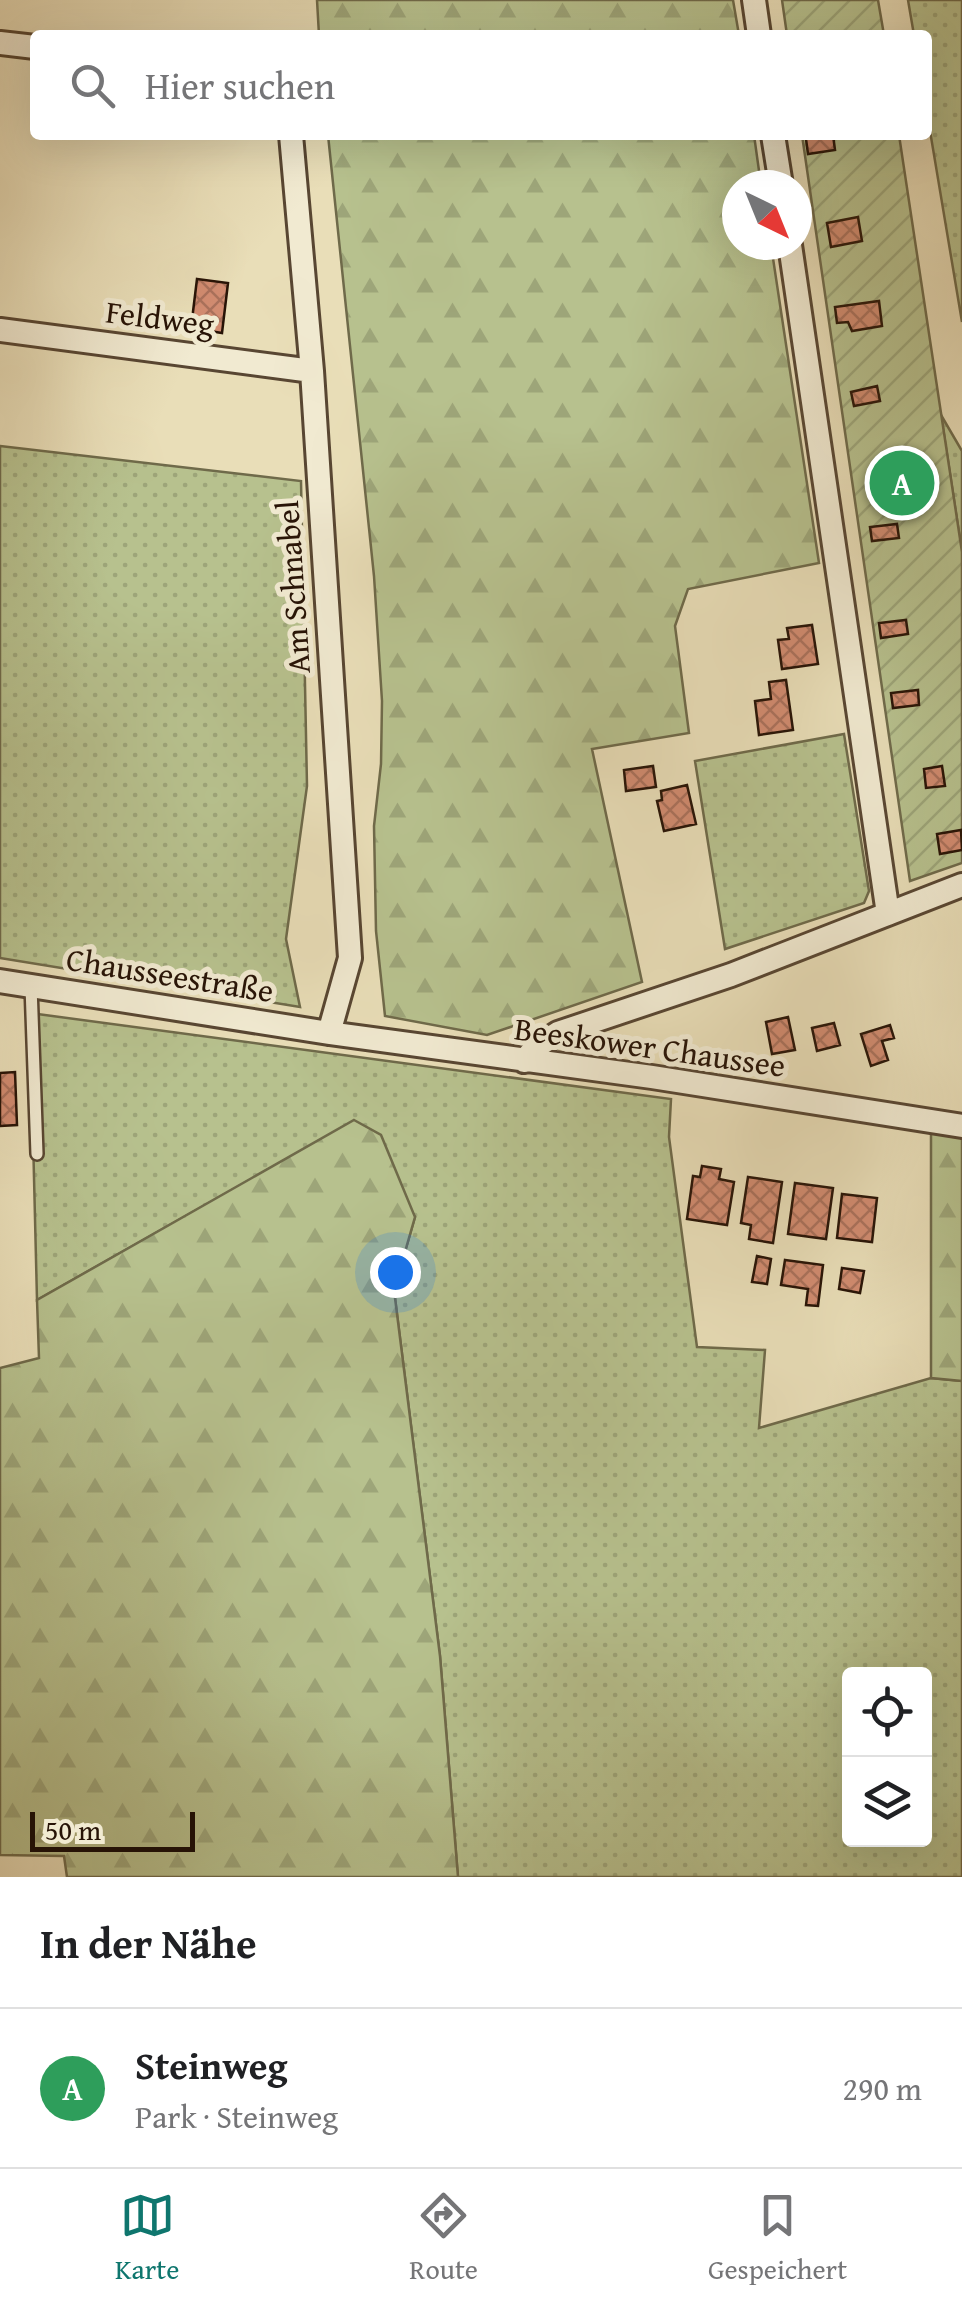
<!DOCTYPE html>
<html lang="de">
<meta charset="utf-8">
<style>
body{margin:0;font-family:"Gentium Book Plus",serif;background:#f6f6f6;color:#202124}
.controls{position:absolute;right:30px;bottom:30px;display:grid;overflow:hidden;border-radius:10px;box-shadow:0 10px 40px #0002}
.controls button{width:90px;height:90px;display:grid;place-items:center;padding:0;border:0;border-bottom:2px solid #e0e0e0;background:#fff;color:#202124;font:50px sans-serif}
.compass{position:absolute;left:722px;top:170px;width:90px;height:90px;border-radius:50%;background:#fff;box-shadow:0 10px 40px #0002;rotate:137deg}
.scale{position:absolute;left:30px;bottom:25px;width:165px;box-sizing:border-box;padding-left:10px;border:5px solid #271306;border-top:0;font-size:28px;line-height:35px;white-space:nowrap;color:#271306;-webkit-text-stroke:8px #f1ead1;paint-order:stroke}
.you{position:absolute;left:395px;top:1272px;width:35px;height:35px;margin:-25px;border:8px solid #fff;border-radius:50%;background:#1a73e8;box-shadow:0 0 0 15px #1a73e833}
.badge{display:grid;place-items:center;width:65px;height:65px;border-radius:50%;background:#0f766e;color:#fff;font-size:32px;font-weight:700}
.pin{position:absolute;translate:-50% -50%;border:5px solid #fff;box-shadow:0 2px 10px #0006}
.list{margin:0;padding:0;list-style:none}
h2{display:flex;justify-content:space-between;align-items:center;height:130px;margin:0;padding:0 40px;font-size:42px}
h2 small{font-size:32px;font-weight:400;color:#757577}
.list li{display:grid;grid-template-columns:65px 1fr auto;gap:30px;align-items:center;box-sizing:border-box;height:160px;padding:0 40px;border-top:2px solid #e0e0e0}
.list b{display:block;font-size:38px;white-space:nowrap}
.list p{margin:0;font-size:32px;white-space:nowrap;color:#757577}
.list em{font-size:32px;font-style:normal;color:#757577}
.icon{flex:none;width:55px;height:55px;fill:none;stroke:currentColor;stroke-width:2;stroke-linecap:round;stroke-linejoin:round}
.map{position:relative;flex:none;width:962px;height:1877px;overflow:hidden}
.search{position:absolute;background:#fff;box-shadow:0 10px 40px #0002;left:30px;right:30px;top:30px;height:110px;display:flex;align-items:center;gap:25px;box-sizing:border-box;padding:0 35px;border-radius:10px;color:#757577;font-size:38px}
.sheet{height:290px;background:#fff}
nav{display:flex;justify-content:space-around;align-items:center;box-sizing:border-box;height:140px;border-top:2px solid #e0e0e0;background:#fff;font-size:28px;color:#757577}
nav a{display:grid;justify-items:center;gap:5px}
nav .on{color:#0f766e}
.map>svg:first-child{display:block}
.grass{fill:url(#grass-dots);stroke:#6f6a4a;stroke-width:2.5;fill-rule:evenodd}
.forest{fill:url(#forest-firs);stroke:#6f6a4a;stroke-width:2.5}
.garden{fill:url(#garden-furrows);stroke:#6f6a4a;stroke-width:2.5}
.building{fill:url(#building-cross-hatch);stroke:#271306;stroke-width:2.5}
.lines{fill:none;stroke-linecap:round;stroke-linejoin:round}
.lane-casing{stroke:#584632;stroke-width:16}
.street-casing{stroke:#584632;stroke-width:28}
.lane{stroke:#f1ead1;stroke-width:11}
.street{stroke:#f1ead1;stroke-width:22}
.labels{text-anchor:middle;stroke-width:10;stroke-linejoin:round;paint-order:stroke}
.street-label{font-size:32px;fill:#271306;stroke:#f1ead1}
</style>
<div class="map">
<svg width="962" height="1877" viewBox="0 0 962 1877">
<defs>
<pattern id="grass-dots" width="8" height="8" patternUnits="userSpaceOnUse" patternTransform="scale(2.5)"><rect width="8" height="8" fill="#b7c18e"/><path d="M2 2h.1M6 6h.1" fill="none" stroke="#9da579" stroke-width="1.8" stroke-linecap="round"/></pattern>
<pattern id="forest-firs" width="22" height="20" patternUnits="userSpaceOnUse" patternTransform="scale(2.5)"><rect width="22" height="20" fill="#b7c18e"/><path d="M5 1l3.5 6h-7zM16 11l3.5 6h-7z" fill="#9da579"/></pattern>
<pattern id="garden-furrows" width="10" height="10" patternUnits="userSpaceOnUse" patternTransform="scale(2.5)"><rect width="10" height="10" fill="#b7c18e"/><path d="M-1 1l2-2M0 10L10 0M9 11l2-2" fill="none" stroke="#9da579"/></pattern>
<pattern id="building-cross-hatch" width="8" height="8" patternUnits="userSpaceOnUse" patternTransform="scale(2.5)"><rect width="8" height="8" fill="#d28c71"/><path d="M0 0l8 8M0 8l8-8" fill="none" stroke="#aa715b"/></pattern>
</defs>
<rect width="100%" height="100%" fill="#e9deb8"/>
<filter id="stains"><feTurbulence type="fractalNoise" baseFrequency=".002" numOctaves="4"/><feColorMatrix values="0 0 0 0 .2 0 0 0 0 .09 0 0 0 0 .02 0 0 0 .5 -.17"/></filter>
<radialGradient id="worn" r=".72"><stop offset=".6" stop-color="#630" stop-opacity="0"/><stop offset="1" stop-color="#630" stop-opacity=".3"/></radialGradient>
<path class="grass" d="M 908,0 L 962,0 L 962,322 L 927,113 L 927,35 L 914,35 Z
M 941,415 L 962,451 L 962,552 Z
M 0,446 L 301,481 L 307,786 L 286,939 L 300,1007 L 0,958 Z
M 844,734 L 869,891 L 864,903 L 725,949 L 695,761 Z
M 30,1013 L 671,1099 L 669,1137 L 697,1347 L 765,1350 L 759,1428 L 931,1378 L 962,1381 L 962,1877 L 458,1877 L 440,1656 L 394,1290 L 415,1217 L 354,1121 L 37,1300 ZM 850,1674 L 924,1674 L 924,1840 L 850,1840 Z"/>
<path class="forest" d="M 317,0 L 733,0 L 739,35 L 319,35 Z
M 328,135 L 754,135 L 761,185 L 737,185 L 737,245 L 771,245 L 819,563 L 688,589 L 675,626 L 689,733 L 592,749 L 642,982 L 487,1035 L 385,1016 L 376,931 L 374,826 L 381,764 L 382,701 L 374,576 Z
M 354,1120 L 381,1135 L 415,1217 L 394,1290 L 440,1656 L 458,1877 L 67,1877 L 64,1856 L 0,1855 L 0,1368 L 39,1358 L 37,1300 Z
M 931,1132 L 962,1138 L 962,1381 L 931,1378 Z"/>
<path class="garden" d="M 782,0 L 878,0 L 884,35 L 787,35 Z
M 802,135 L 899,135 L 962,552 L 962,863 L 910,881 Z"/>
<path class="building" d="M 833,135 L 835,150 L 808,154 L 806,139 Z
M 858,217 L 862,241 L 831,247 L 827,223 Z
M 197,279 L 228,283 L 222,333 L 191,328 Z
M 879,301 L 882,326 L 852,331 L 848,322 L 837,323 L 835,307 Z
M 877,386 L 880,401 L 854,406 L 851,392 Z
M 897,524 L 899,538 L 872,541 L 870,527 Z
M 906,620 L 908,634 L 881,638 L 879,623 Z
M 812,625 L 818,664 L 782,669 L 778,640 L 789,639 L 787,628 Z
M 786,680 L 793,730 L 759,735 L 755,701 L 771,699 L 769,682 Z
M 918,690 L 919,705 L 893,708 L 891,693 Z
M 653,766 L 656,787 L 626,791 L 624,770 Z
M 942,766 L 945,786 L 926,788 L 924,769 Z
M 687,785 L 696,824 L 664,831 L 657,801 L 662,800 L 661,791 Z
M 961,830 L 962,850 L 940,854 L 937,834 Z
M 788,1017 L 795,1050 L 772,1054 L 766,1022 Z
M 834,1023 L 840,1045 L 817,1051 L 812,1028 Z
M 890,1025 L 894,1038 L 882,1041 L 888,1060 L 871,1066 L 861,1034 Z
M 15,1072 L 17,1125 L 0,1126 L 0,1073 Z
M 702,1166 L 721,1169 L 719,1179 L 734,1182 L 727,1225 L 687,1219 L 693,1176 L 700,1177 Z
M 748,1177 L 782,1182 L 773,1243 L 749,1239 L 751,1225 L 741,1223 Z
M 795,1183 L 833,1188 L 826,1239 L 788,1234 Z
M 842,1194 L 877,1198 L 872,1242 L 837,1238 Z
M 757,1256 L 771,1259 L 767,1284 L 752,1282 Z
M 785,1260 L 823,1265 L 818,1306 L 806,1305 L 808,1289 L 781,1285 Z
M 842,1268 L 864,1271 L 860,1293 L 839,1289 Z"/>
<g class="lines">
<g class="lane-casing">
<path id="lane" d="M 31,986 L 37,1154"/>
</g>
<g class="street-casing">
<path id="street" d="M 754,0 L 759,35
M 0,43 L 35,47
M 291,135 L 312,371 L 350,958 L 329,1033
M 773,135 L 781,185
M 790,245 L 888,914
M 0,330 L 312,371
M 0,981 L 329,1033 L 652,1077 L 962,1126
M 524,1061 L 536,1047 L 558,1033 L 731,975 L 962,885"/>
</g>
<use href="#lane" class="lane"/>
<use href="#street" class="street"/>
</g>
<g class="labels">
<g class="street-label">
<text transform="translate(160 318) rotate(7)" y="11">Feldweg</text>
<text transform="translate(293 587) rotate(-94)" y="11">Am Schnabel</text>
<text transform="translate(170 975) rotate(9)" y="11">Chausseestraße</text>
<text transform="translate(650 1047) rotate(8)" y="11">Beeskower Chaussee</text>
</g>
</g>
<rect width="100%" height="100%" filter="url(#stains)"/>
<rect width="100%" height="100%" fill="url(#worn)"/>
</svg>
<div class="controls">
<button><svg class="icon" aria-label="locate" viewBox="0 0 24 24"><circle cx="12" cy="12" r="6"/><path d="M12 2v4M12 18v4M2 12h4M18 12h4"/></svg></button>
<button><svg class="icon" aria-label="layers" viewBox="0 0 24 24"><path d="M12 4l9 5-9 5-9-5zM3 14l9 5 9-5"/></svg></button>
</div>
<svg class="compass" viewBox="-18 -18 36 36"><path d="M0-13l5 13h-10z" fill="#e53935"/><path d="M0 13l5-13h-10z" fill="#757577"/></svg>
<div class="scale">50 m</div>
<div class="you"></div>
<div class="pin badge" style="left:902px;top:483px;background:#2e9e5b">A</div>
<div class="search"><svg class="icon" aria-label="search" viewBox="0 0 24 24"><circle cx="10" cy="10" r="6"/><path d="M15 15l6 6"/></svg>Hier suchen</div>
</div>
<section class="sheet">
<h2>In der Nähe<small></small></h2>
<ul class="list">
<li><span class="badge" style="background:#2e9e5b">A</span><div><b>Steinweg</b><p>Park · Steinweg</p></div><em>290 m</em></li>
</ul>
</section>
<nav>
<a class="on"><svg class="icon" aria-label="map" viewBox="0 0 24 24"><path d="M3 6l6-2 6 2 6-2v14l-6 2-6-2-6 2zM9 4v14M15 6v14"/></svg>Karte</a>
<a><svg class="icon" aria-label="directions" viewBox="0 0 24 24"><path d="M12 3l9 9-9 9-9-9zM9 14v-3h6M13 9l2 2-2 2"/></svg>Route</a>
<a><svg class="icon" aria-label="saved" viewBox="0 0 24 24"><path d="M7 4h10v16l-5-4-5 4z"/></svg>Gespeichert</a>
</nav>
